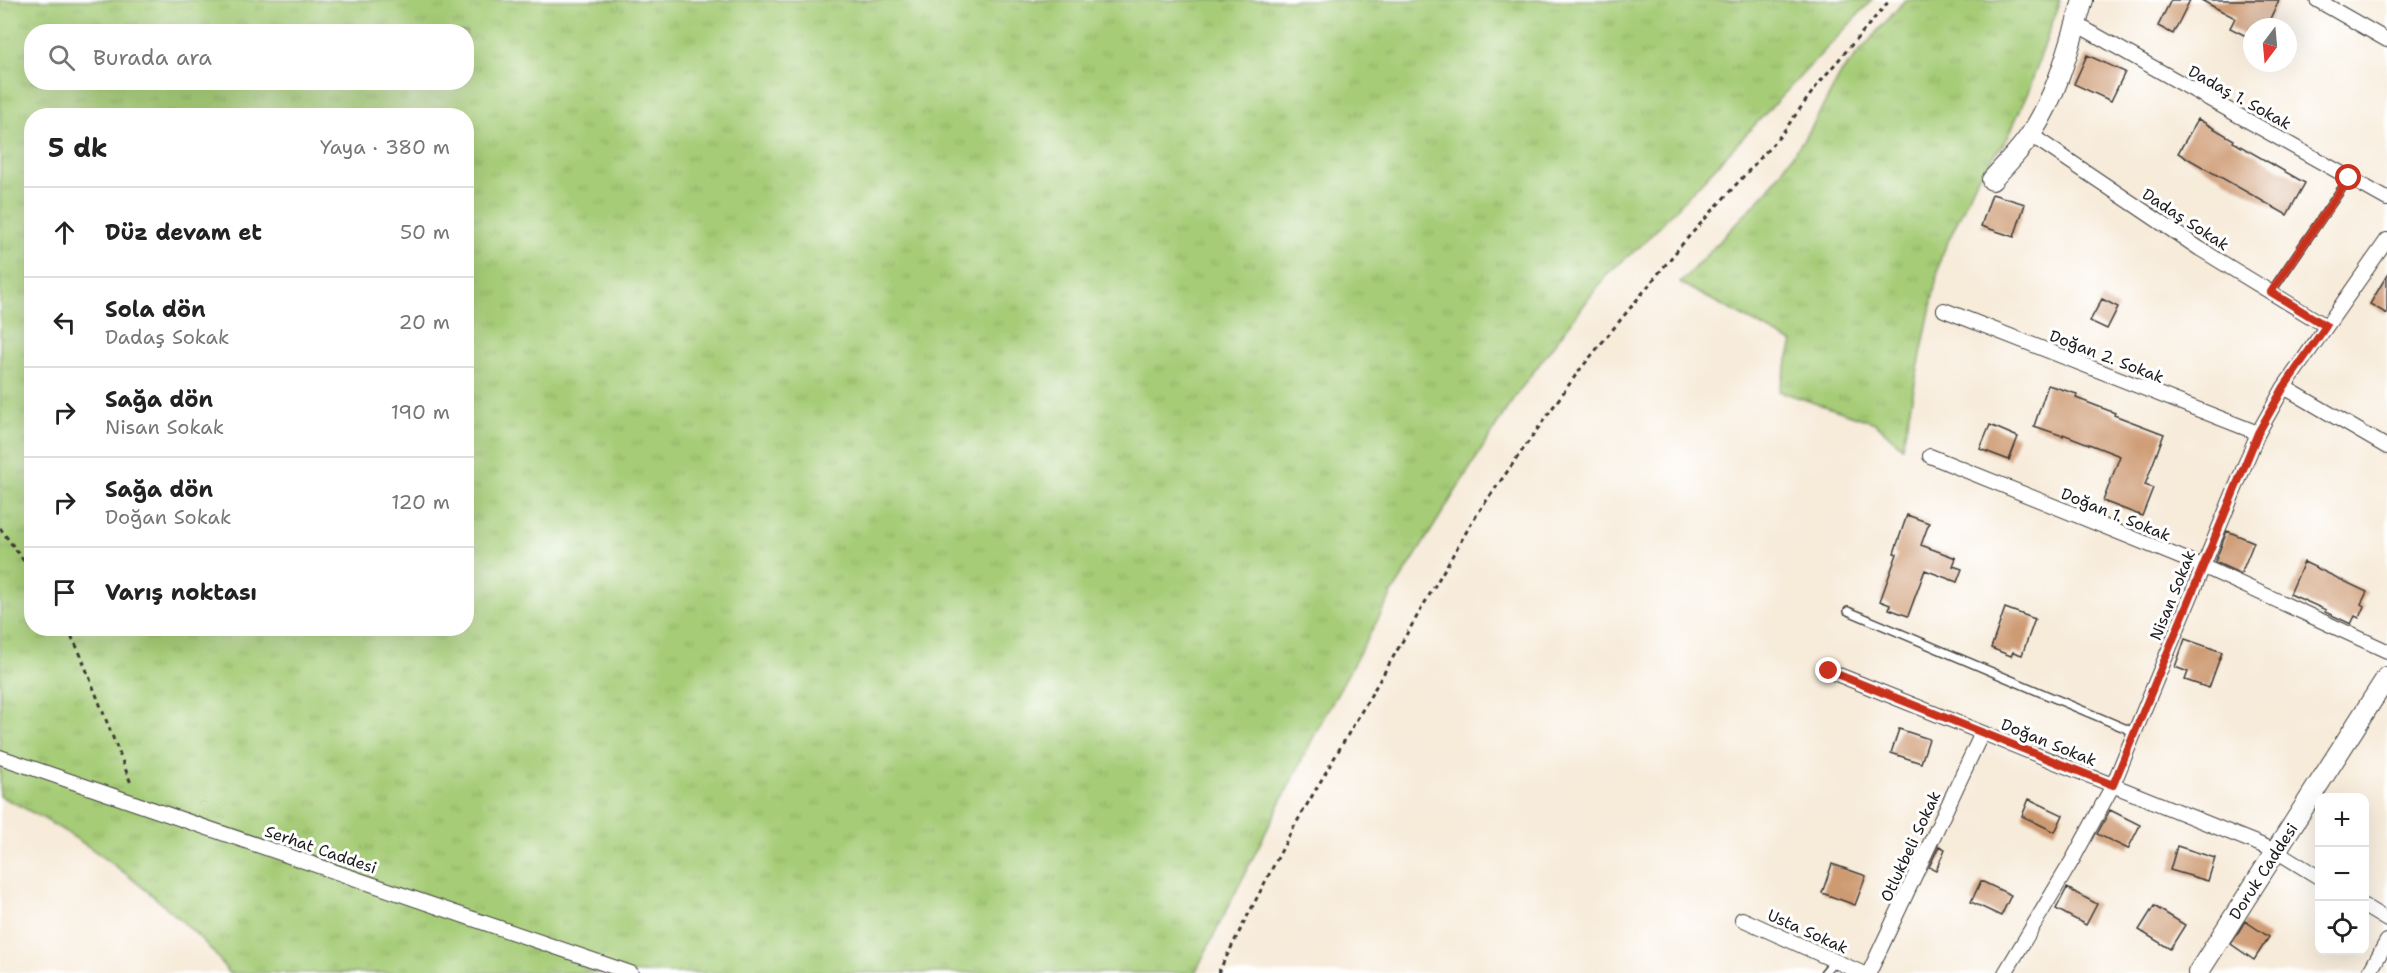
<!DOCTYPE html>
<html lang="tr">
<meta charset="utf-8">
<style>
body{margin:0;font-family:"Shantell Sans",sans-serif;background:#f2f2f2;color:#222}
.controls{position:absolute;right:18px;bottom:18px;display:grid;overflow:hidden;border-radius:12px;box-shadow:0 6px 24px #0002}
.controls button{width:54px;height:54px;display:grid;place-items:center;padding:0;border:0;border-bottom:2px solid #e0e0e0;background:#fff;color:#222;font:30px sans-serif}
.compass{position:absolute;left:2243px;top:18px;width:54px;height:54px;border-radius:50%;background:#fff;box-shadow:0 6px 24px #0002;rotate:196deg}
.stop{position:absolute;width:18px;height:18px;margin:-14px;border:4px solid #c8321e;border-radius:50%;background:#fff}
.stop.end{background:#c8321e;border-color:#fff;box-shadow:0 2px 6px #0008}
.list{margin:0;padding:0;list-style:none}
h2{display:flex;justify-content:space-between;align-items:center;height:78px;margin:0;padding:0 24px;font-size:26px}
h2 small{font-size:20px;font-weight:400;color:#767676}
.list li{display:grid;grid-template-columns:39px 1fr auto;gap:18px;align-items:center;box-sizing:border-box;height:90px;padding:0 24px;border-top:2px solid #e0e0e0}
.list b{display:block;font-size:22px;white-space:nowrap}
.list p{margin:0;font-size:20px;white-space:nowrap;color:#767676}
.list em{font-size:20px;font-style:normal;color:#767676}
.icon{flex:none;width:33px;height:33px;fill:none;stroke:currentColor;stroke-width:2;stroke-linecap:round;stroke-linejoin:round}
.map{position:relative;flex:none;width:2387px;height:973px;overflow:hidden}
.search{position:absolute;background:#fff;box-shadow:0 6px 24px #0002;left:24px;top:24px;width:450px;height:66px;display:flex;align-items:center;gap:15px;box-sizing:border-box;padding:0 21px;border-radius:24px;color:#767676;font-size:22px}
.panel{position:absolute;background:#fff;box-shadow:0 6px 24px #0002;left:24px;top:108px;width:450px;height:528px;border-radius:24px}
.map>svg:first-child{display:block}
.grass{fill:url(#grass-tufts);stroke:#61744a;stroke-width:1.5;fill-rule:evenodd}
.building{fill:#ce9a72}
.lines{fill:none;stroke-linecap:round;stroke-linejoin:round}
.lane-casing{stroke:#3d3b38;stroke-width:10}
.street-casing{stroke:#3d3b38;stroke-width:16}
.secondary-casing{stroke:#3d3b38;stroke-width:22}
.path{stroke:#3d3b38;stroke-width:3;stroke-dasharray:4.5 4.5;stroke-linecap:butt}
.lane{stroke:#fff;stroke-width:7}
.street{stroke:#fff;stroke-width:14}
.secondary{stroke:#fff;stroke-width:20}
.route{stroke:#c8321e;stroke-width:8}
.labels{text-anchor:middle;stroke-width:6;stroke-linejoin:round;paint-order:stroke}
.street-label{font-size:16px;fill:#1c1c1c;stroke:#fff}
</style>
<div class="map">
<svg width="2387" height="973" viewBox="0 0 2387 973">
<defs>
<pattern id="grass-tufts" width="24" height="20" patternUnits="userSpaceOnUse" patternTransform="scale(1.5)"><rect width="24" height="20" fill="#a6cc77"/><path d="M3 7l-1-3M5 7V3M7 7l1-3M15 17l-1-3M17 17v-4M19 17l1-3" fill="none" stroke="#8eaf66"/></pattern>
</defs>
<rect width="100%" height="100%" fill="#fff"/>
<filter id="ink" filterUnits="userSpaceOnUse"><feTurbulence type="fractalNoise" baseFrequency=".0167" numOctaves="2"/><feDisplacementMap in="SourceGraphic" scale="12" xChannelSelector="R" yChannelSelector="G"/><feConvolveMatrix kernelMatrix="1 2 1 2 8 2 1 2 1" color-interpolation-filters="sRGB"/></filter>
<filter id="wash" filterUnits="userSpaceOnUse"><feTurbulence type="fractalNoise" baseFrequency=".008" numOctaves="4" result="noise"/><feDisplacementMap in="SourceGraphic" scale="24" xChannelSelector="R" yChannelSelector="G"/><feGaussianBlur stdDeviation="1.35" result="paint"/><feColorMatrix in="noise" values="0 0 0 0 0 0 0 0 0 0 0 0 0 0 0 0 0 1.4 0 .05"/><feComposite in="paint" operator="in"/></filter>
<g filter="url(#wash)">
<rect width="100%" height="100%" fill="#f7ebd9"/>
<path class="grass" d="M 0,0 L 1872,0 L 1643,244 L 1608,273 L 1513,399 L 1393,592 L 1317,730 L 1195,973 L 228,973 C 215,950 195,933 175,915 C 123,868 64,826 0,796 ZM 32,32 L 466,32 L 466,82 L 32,82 ZM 32,116 L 466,116 L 466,628 L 32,628 Z
M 1905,0 L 2060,0 L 2029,90 L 2007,139 L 1978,177 L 1941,257 L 1902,447 L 1875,423 L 1779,391 L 1793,343 L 1680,283 L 1769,189 L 1810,130 L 1842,72 Z"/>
<g id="blocks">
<path class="building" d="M 2171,0 L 2190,0 L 2173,34 L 2158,26 Z
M 2201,0 L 2279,0 L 2266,27 L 2252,27 L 2252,39 L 2230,28 L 2235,18 Z
M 2087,55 L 2125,72 L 2111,101 L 2074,84 Z
M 2198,119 L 2234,140 L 2233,142 L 2305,183 L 2287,215 L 2178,153 Z
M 1992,194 L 2025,204 L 2014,237 L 1981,226 Z
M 2387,275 L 2387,314 L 2370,304 Z
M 2102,299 L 2118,307 L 2107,329 L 2090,321 Z
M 2048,385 L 2077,394 L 2076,398 L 2115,413 L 2114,415 L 2164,434 L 2145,485 L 2153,488 L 2142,516 L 2103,501 L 2120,456 L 2063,434 L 2063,436 L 2034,426 Z
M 1990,425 L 2018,437 L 2009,460 L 1980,449 Z
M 1907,515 L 1929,523 L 1921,545 L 1956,558 L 1953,566 L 1962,569 L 1957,582 L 1925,570 L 1908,616 L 1889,609 L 1890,605 L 1880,601 L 1897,554 L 1894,553 Z
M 2227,531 L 2254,542 L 2241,574 L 2215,562 Z
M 2304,562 L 2367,592 L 2361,604 L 2364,606 L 2359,618 L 2355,616 L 2351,624 L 2325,612 L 2326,610 L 2290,594 Z
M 2005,608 L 2035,619 L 2022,655 L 2013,652 L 2011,656 L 1991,648 Z
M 2185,639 L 2222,652 L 2209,688 L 2185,680 L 2188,672 L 2175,667 Z
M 1899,729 L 1929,739 L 1921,763 L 1891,753 Z
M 2029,799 L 2063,815 L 2055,832 L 2022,816 Z
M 2110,810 L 2140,825 L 2128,849 L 2097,834 Z
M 1939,846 L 1945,849 L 1936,870 L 1929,867 Z
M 2177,846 L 2215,858 L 2208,881 L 2170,870 Z
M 1832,864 L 1866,876 L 1855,905 L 1822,893 Z
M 1981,881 L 2011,895 L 2001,916 L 1971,902 Z
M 2067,888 L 2097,904 L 2086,925 L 2056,909 Z
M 2154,906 L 2185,925 L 2170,949 L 2139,930 Z
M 2245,921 L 2269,937 L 2254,960 L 2231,944 Z"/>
</g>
</g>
<g filter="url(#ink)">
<use href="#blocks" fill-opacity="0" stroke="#3d3b38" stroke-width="1.5"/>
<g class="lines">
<g class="lane-casing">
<path id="lane" d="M 2271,292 L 2349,178
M 1848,611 L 2134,732
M 1824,973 L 1834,961"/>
</g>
<g class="street-casing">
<path id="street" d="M 2317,0 L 2387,40
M 2076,24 L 2387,199
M 2031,135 L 2200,249 L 2326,326
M 1944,310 L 2258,433
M 2284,387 L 2387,447
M 1930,456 L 2202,566 L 2387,651
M 1829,671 L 2276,851 L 2320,878
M 0,757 L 631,973
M 2364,906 L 2387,920
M 1742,919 L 1862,973
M 1869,973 L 1982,733
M 2005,973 L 2073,859 L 2113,785 L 2258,433 L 2284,387 L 2387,240
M 2369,973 L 2387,941"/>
</g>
<g class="secondary-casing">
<path id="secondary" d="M 1992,180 C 2005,165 2020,151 2031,134 C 2057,95 2070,45 2083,0
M 2198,973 L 2387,677"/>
</g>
<path class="path" d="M 0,528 L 32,572
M 67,628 L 79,651 L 132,786
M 1218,973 L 1291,832 L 1475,517 L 1578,372 L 1684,242 L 1781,135 L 1818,84 L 1890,0"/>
<use href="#lane" class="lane"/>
<use href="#street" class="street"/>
<use href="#secondary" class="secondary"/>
</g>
</g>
<g class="lines" filter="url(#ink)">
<path class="route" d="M 1829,671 L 2113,785 L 2258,433 L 2284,387 L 2326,326 L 2271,292 L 2349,178"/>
</g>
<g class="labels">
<g class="street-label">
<text transform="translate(2240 97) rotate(29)" y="6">Dadaş 1. Sokak</text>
<text transform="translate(2186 219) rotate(33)" y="6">Dadaş Sokak</text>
<text transform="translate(2107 356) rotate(21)" y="6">Doğan 2. Sokak</text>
<text transform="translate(2116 514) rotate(22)" y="6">Doğan 1. Sokak</text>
<text transform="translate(2172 595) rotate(-68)" y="6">Nisan Sokak</text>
<text transform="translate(2049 742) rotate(22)" y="6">Doğan Sokak</text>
<text transform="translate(1910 846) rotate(-65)" y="6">Otlukbeli Sokak</text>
<text transform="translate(321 849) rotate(19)" y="6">Serhat Caddesi</text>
<text transform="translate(2263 871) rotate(-57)" y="6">Doruk Caddesi</text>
<text transform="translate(1808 931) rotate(24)" y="6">Usta Sokak</text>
</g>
</g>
</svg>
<div class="controls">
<button>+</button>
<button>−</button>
<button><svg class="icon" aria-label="locate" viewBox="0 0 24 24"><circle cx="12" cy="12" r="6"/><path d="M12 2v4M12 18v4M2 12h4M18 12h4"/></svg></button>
</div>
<svg class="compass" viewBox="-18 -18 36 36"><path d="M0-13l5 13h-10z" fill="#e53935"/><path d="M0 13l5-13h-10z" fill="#767676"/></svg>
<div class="stop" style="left:2349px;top:178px"></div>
<div class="stop end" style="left:1829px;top:671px"></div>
<div class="search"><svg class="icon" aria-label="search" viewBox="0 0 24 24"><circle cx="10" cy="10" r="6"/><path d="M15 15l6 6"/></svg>Burada ara</div>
<section class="panel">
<h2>5 dk<small>Yaya · 380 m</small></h2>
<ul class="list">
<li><svg class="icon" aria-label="ahead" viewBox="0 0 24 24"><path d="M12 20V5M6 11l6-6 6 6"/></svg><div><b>Düz devam et</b></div><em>50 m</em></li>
<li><svg class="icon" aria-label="left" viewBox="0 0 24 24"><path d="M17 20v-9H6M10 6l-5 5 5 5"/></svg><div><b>Sola dön</b><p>Dadaş Sokak</p></div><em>20 m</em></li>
<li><svg class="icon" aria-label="right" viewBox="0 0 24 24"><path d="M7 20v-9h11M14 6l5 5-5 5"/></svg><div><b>Sağa dön</b><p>Nisan Sokak</p></div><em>190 m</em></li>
<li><svg class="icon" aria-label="right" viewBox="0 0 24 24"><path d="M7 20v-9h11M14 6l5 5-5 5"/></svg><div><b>Sağa dön</b><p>Doğan Sokak</p></div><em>120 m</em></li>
<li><svg class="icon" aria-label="arrive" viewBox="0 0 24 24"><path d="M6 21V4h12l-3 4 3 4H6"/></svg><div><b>Varış noktası</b></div></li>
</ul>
</section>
</div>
